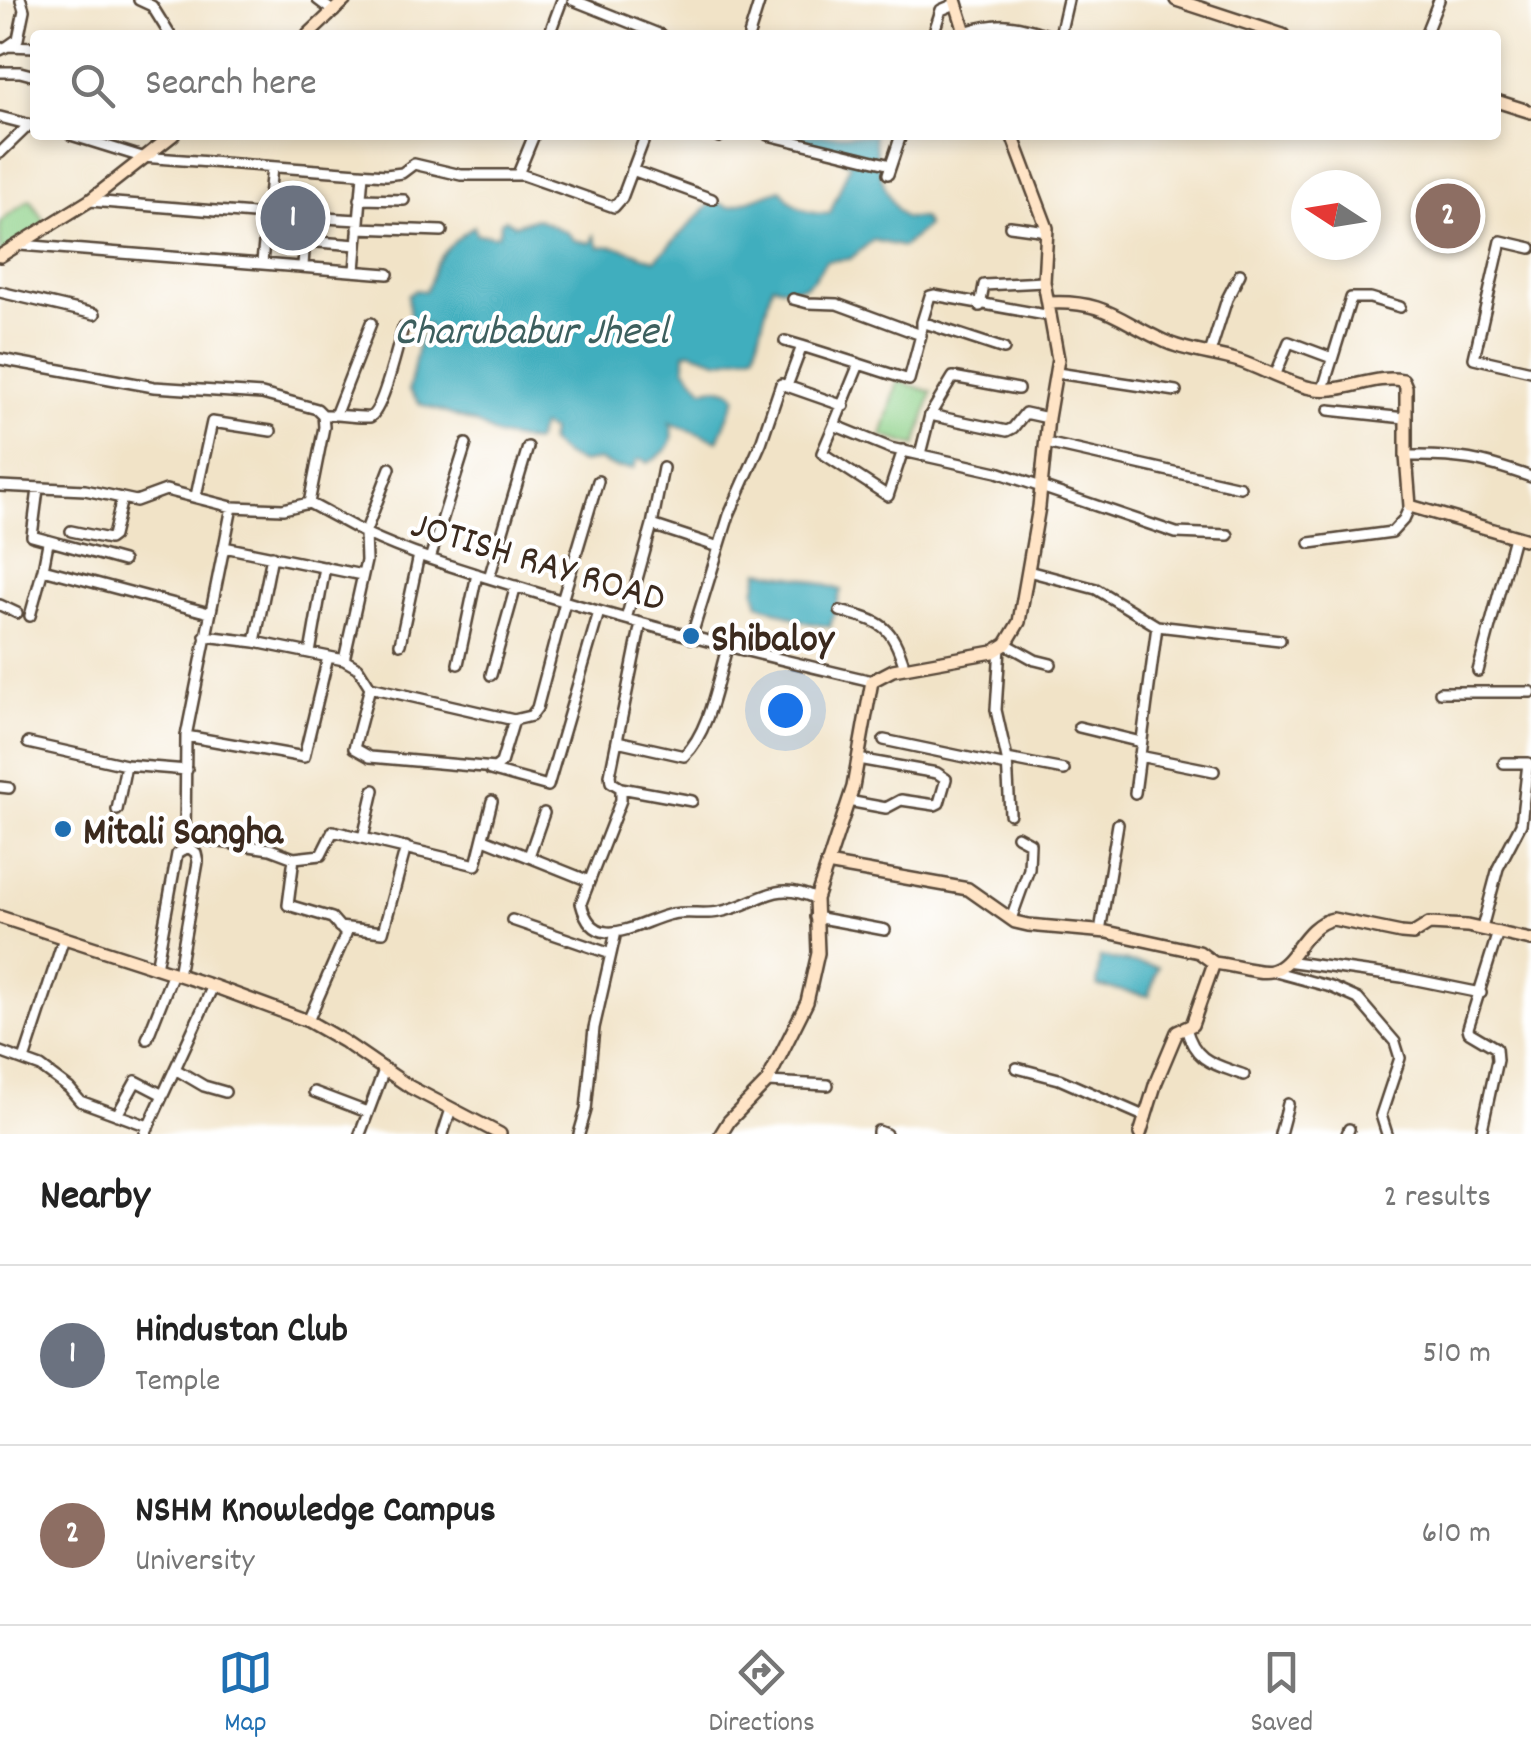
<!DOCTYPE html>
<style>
body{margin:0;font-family:Dekko,sans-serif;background:#f2f2f2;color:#222}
.compass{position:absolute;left:1291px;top:170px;width:90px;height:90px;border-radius:50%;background:#fff;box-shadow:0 5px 15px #0003;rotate:282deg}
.you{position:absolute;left:785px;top:710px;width:35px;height:35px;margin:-25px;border:8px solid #fff;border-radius:50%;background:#1a73e8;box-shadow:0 0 0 15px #1a73e833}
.badge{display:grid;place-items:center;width:65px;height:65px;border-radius:50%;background:#1f6fb2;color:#fff;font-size:32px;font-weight:700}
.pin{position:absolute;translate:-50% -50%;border:5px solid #fff;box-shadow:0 2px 10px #0006}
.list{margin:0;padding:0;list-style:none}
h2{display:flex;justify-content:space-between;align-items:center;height:130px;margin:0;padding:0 40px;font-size:42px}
h2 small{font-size:32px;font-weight:400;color:#767676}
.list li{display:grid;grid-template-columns:65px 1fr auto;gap:30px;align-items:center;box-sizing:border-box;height:180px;padding:0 40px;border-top:2px solid #e0e0e0}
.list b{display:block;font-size:38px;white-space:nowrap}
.list p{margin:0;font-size:32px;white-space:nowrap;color:#767676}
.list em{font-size:32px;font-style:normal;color:#767676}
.icon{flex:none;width:55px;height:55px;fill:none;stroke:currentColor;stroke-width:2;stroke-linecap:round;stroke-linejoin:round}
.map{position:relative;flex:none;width:1531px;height:1134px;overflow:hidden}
.search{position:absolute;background:#fff;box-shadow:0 5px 15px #0003;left:30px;right:30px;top:30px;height:110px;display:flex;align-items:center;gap:25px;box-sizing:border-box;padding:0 35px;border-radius:10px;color:#767676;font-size:38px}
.sheet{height:490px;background:#fff}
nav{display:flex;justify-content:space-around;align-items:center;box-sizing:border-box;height:140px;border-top:2px solid #e0e0e0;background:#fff;font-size:28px;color:#767676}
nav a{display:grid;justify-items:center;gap:5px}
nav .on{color:#1f6fb2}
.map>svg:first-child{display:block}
.green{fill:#8fd18a;stroke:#657e54;stroke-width:2.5}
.water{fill:#41aebe;stroke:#3e6c6e;stroke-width:2.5}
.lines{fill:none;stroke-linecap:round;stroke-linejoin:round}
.street-casing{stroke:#564637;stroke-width:14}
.secondary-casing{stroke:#564637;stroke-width:16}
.street{stroke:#fff;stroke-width:9}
.secondary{stroke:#ffe4c6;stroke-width:11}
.poi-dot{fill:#1f6fb2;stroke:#fff;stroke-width:4}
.labels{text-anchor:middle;stroke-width:8;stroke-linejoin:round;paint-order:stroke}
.street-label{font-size:40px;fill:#3b2a1e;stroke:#fff}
.poi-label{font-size:40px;font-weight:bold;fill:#3b2a1e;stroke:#fff;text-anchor:start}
.water-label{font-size:42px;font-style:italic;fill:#3d5f5e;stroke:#fff}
</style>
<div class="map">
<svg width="1531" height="1134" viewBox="0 0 1531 1134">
<rect width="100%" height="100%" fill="#fff"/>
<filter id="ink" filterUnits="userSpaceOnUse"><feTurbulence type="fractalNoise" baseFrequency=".01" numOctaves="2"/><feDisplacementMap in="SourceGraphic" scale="20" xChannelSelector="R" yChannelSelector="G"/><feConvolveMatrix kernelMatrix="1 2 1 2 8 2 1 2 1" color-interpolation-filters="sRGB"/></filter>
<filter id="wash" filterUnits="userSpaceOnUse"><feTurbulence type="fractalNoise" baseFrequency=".0048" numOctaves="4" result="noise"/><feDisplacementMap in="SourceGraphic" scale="40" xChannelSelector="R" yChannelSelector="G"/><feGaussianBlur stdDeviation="2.25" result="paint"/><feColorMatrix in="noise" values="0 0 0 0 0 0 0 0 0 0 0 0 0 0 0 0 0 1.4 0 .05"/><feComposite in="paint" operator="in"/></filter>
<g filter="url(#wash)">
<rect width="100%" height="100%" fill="#f1e3c7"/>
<path class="green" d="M 30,199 L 46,224 L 0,259 L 0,222 Z
M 898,381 L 932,392 L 916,446 L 882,436 Z"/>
<path class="water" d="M 794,135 L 874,135 C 878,167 882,194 904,218 L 923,218 L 927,226 L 903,247 L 873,240 L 850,259 L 826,261 C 808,289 805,291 772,285 L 755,353 L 720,361 L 690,351 L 685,353 L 685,367 L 703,389 L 717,387 L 732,391 L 736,397 L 718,441 L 670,423 C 679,443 664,454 647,463 L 643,459 L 637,460 L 634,468 L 616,468 L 598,460 L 582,463 L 565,456 L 549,443 L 551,431 L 541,426 L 535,442 L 498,436 L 475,423 L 420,404 L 409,390 L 419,340 L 428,331 L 428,325 L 410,320 L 408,295 L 416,290 L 425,291 C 433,281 431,271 438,261 C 447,248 460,235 474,226 L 476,234 L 498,236 L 501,222 L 506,219 L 514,225 L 536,218 L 568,233 L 574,240 L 591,243 L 594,235 L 599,247 C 617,243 637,254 655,260 L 713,201 L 730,207 L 781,189 C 792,207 809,216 830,213 L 850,164 Z
M 759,571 L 804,578 L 841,590 L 830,627 L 805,622 L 759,604 L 755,591 Z
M 1100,957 L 1158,967 L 1149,996 L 1097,986 Z"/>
</g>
<g filter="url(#ink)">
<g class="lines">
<g class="street-casing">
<path id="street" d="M 139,0 L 152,6 L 170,35
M 318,0 L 334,12
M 573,0 L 661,35
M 964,32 C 1000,21 1013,23 1048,35
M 549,35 L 562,0
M 749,35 L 760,0
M 933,35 L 941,10 L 955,4
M 1060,35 L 1068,0
M 1425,35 L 1439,0
M 8,46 L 18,39 L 24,10 L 21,0
M 0,50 L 8,46 L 35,47
M 0,72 L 20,72 L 35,76
M 0,117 L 31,125
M 71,135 L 142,157 L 386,175 L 402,173 L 414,164 L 461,175 L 523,175 L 614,207 L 622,198 L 643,142
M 768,135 L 891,165
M 719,137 L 720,135
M 0,153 L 29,125
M 632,170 L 712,199
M 518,174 L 534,135
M 888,174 L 901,135
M 360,199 L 404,200
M 90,201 L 266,215
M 306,217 L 359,220
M 1010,226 L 1047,231
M 358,228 L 442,231
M 305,241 L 357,245
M 20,245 L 388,274
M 1531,248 L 1501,241 L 1474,358 L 1531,371
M 262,262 L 272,168
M 303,266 L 308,192
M 355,270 L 363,174
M 0,292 L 95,314
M 793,299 L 808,303 L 837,304 L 921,335 L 909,380 L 859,364 L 834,425 L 890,448 L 997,472 L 1176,533 L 1228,535
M 980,306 L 984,285 L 1044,282
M 922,322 L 930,296 L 934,295 L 1051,316
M 922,328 L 922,322 L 1004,349
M 785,341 L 802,346
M 1210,353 L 1227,299 L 1240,274
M 0,359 L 154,387 L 262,394 L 317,409 L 323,415 L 324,427 L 309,503 L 365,533 L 390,468
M 1057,373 L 1176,391
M 1275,376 L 1289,342 L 1332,358
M 787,386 L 802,346 L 859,364
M 1323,389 L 1351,298 L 1370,298 L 1400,307
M 1329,410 L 1405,418
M 336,413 L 371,323
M 323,415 C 333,414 366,418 370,417 C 383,411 398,344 403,328
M 930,415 L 953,377 L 1018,389
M 834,425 L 822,453 L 888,496 L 903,450
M 1046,443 L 1240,487
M 920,454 L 930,415 L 1007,431 L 1013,428 L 1025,413 L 1048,418
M 1406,456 C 1460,455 1480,459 1531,477
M 0,486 L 85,490 L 136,501 L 166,490 L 232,507
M 38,489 L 32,536 L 123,561
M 196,496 L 212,422 L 271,431
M 652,525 L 719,547
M 71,531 L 109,539 L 113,536 L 122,498
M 1310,543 L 1392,532 L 1404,519 L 1410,506
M 224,547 L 362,575
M 430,559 L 466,444
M 43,569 L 48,543
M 1028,571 L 1096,589 L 1157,626 L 1280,640
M 489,578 L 528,447
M 562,601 L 598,481
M 0,605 L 17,613
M 840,611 C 883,622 891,624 905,668
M 30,616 L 43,569 L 209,613
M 626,619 L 652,525 L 663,468
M 641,623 L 610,775 L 611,782 L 621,788 L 621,800 L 581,903 C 594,957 639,921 672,914 C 688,911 704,915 719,912 C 761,904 773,878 816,899
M 205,636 L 255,642 L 344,660 L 366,561 L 365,533 C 416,557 470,572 524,589 C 639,625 755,654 872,681
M 691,638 L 729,515 L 761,443 L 781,384 L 844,406
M 255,642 L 272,556
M 400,644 L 419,555
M 1006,644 L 1035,660 L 1051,664
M 1000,647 L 996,710 L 1007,759 L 1010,814
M 310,653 L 325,567
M 344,660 L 358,668 L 370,687 L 514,720 L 531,716 L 537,708 L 565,602
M 458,664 L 477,574
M 1478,671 L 1514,537
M 491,675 L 516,586
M 370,687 L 354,748 L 370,757 L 495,768 L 501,763 L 514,720
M 1440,692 L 1531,692
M 1079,727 L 1141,742
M 186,736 L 304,757 L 328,657
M 884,740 L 1007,766
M 617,741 L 684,756 C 710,731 717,681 727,648
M 28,743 L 126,765 L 187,770
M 1139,756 L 1214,771
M 1007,759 L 1064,770
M 490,770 L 548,786 L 599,612
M 0,787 L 9,788
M 621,788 L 692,801
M 1135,793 L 1157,626
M 848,801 L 886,808 L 901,800 L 935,805 L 939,803 L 946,779 L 937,773 L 858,759
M 117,810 L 126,765
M 185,837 L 270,849 L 294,858 L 321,855 L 333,831 L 476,865 L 492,801
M 363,838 L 374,790
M 484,839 L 589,881
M 529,856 L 544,813
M 294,858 L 288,905 L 332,918 L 346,934 L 308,1021
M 815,917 L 885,930
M 1011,919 L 1029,869 L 1030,843 L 1017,836
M 512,920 L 611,954
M 339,927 L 383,932 L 406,847
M 1482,928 L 1498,868 L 1521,824 L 1528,763 L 1504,763
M 1100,931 L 1118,824
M 1286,961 L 1402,977 L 1481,993
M 156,968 L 177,854 L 186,848
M 1272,971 L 1331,987 L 1358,999 L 1395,1042 L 1400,1058 L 1381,1115 L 1387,1134
M 178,975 L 198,862 L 196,853 L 185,844 L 186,736 L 232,507 L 283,509 L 309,503
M 1186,1028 C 1195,1062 1214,1064 1244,1075
M 147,1039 L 173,973
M 0,1052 L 41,1067 L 69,1088 L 80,1101 L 148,1126
M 24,1060 L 64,938
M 1017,1068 L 1059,1079 L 1146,1117
M 175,1069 L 204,1086 L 225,1092
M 767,1082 L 828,1085
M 314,1092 L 367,1112
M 117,1115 L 136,1081 L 163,1095
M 145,1134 L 213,986
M 360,1134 L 384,1070
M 443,1134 L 451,1109
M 579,1134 L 586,1110 L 594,1028 L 616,932
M 878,1134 L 878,1131 L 886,1134
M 1280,1134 L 1288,1104
M 1347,1134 L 1349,1129
M 1481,1134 L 1497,1060 L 1496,1048 L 1469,1032 L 1468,1028 L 1498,932"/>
</g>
<g class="secondary-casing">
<path id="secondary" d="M 955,0 L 966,35
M 1176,0 L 1283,35
M 308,35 L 345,0
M 1496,101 L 1531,112
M 0,256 L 89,201 L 173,135
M 1049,303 C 1104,300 1118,320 1164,341 C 1187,352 1214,353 1239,361 C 1263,369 1286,383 1311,388 C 1343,395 1372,374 1403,380 L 1406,387 L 1406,456 L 1410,506 L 1531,541
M 827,864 L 968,889 L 1015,922 L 1028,925 L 1107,932 L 1199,952 L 1214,963 L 1192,1025 L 1177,1032 L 1156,1082 L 1140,1134
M 0,917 L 213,986 L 308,1021 L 343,1041 L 410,1087 L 500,1134
M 1214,963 C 1229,964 1259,974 1271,971 C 1295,966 1302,925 1333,919 L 1401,933 L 1413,934 L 1429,924 L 1467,926 L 1531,940
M 721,1134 L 729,1121 L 767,1082 L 807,1002 L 818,953 L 816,899 L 853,787 L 872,681 L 893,670 L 993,652 L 1006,644 L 1019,622 L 1039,507 L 1048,418 L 1058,359 L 1044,282 L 1047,228 L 1012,135"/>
</g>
<use href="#street" class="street"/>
<use href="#secondary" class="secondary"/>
</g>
</g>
<g class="poi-dot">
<circle cx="691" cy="636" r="10"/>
<circle cx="63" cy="829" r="10"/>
</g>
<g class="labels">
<g class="street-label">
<text transform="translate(539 559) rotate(17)" y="14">JOTISH RAY ROAD</text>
</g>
<g class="poi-label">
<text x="711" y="650">Shibaloy</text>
<text x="83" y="843">Mitali Sangha</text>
</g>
<g class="water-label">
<text x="531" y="343">Charubabur Jheel</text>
</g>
</g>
</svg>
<svg class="compass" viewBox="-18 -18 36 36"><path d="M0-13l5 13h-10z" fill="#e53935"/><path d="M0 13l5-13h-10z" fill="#767676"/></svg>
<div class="you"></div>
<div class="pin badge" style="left:293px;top:218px;background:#6b7280">1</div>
<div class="pin badge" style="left:1448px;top:216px;background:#8d6e63">2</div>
<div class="search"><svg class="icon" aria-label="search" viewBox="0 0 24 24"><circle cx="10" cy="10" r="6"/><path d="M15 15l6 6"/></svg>Search here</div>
</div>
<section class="sheet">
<h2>Nearby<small>2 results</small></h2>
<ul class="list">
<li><span class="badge" style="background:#6b7280">1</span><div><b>Hindustan Club</b><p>Temple</p></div><em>510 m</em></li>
<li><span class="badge" style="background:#8d6e63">2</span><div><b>NSHM Knowledge Campus</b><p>University</p></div><em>610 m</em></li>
</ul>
</section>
<nav>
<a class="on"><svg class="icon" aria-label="map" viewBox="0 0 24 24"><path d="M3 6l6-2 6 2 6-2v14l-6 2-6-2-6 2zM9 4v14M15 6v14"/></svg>Map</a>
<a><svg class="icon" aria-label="directions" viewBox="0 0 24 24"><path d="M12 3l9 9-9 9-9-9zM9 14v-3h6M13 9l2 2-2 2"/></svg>Directions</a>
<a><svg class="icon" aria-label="saved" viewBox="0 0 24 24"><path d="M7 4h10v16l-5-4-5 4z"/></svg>Saved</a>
</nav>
